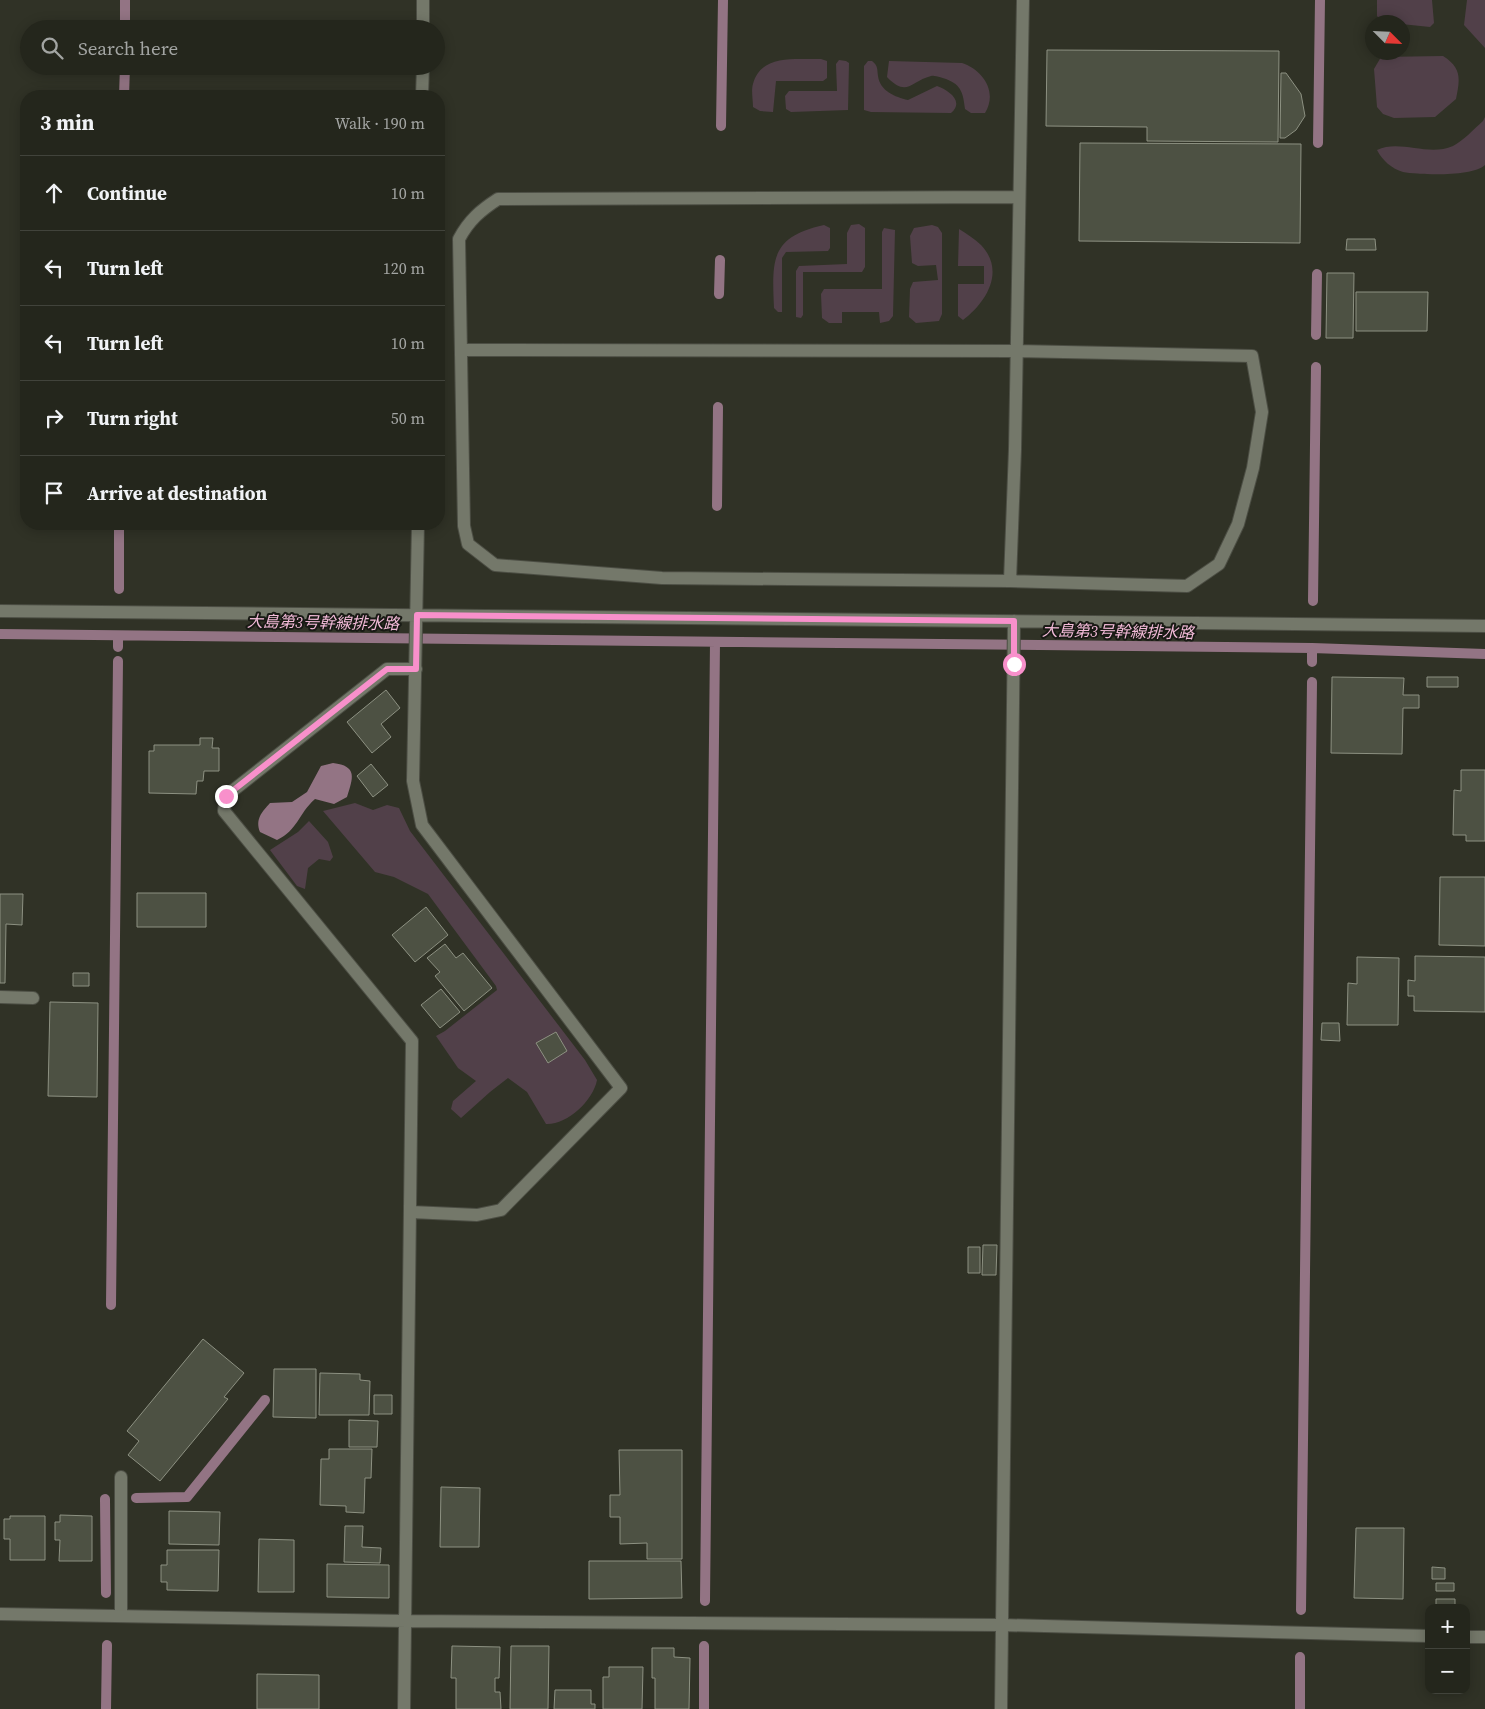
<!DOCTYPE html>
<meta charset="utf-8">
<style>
body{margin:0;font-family:"Source Serif 4","Noto Sans JP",serif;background:#2c2e25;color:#f1f3f6}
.controls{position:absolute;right:15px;bottom:15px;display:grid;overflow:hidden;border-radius:10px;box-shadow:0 2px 12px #0003}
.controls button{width:45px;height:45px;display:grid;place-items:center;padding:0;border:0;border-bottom:1px solid #41433b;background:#24261c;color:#f1f3f6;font:25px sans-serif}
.compass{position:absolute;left:1365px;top:15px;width:45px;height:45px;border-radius:50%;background:#24261c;box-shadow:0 2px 12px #0003;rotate:114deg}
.stop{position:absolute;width:15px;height:15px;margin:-11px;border:4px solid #f890cb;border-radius:50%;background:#fff}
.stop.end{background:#f890cb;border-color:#fff;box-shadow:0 1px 5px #0008}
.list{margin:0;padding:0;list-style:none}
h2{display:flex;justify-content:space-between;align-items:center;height:65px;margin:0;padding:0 20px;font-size:21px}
h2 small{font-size:16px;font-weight:400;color:#a3a5a3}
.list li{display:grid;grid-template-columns:32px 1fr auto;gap:15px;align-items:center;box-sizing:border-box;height:75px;padding:0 20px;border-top:1px solid #41433b}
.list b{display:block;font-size:19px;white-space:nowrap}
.list em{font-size:16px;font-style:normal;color:#a3a5a3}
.icon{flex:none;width:28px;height:28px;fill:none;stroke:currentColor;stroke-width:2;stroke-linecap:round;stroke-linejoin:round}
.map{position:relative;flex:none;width:1485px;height:1709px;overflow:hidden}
.search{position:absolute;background:#24261c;box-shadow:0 2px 12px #0003;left:20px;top:20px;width:425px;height:55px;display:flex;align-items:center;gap:12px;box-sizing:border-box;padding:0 18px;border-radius:28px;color:#a3a5a3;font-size:19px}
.panel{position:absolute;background:#24261c;box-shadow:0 2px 12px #0003;left:20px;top:90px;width:425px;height:440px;border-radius:20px}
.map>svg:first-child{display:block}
.green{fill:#514049}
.water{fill:#937484}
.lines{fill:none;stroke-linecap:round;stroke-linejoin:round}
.stream{stroke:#937484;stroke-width:10}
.building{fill:#4d5143;stroke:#8d9182}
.lane-casing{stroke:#4c4e44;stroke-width:14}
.street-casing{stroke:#4c4e44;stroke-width:14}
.lane{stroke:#74786a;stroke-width:12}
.street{stroke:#74786a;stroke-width:12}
.route{stroke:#f890cb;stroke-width:6}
.labels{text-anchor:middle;stroke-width:4;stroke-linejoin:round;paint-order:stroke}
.water-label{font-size:16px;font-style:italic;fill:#f2bad8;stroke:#181a14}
</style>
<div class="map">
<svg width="1485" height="1709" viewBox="0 0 1485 1709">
<rect width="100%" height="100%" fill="#303226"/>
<path class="green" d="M 1377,0 L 1432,0 L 1434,23 L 1430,27 L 1382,22 L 1377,16 Z
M 1467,0 L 1485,0 L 1485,48 L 1464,25 Z
M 1443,56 C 1462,68 1460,79 1456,99 L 1435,117 L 1394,118 L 1383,114 L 1377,107 L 1374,69 L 1381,57 Z
M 821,59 L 827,61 L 827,78 L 823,81 L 776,81 L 773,112 L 760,111 L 753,107 C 753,100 751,90 753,84 C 761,53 798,60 821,59 Z
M 839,60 L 846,61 L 849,63 L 848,110 L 791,112 L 786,109 L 785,96 L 789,91 L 837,91 L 836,64 Z
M 868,61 L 872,61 C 878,66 877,68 878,76 C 880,91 895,97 908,100 L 937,86 C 948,90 965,101 951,113 L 871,112 L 864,110 L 864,66 Z
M 889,61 L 962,63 C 983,70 998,92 985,113 L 971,113 L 965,109 C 963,94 962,85 946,79 C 941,78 936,75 931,76 C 911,81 907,98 887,77 Z
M 1485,117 L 1485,165 C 1472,177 1421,175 1403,172 C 1392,169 1382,160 1377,150 C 1400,139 1428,157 1453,146 C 1463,141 1474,129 1483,121 Z
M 859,224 L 865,228 L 865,267 L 862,272 L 803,272 L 803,315 L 801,318 L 796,317 L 796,271 L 799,266 L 847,264 L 847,233 L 851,225 Z
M 824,225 L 830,228 L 830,248 L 828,251 L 786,252 L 782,258 L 782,312 L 778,312 L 774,308 C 772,260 770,237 824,225 Z
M 932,225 L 938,227 L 942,233 L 942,314 L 939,321 L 916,323 L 909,317 L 910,289 L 913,282 L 938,280 L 936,265 L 918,266 L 912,263 L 910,236 L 914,228 Z
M 884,228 L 895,230 L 893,316 L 889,321 L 880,323 L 879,312 L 842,312 L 842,323 L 829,323 L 822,318 L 821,294 L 824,289 L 882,289 L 882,232 Z
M 959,229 C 967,234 975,239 981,245 C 1006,271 986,303 963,320 L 958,316 L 958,284 L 984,284 L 984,266 L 958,266 Z
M 355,803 L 373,810 L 387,805 L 399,808 L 410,831 L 585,1060 L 597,1080 C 593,1101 567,1125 546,1124 L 527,1092 L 508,1078 L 490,1092 L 461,1118 L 451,1109 L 453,1101 L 476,1081 L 458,1068 L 436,1036 L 445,1031 L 497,990 L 496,986 L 428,894 L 394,877 L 375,872 L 323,811 Z
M 309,821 L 328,842 L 333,857 L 330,861 L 319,859 L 308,868 L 305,889 L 297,886 L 270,850 L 298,832 Z"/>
<path class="water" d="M 333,763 C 358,766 353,778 347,797 L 334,804 L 315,799 C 298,814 298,830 277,840 L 260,832 C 255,819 262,812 270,803 L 292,802 L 307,792 L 321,766 Z"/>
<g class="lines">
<path class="stream" d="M 125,29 L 125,0
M 124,96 L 125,66
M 721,126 L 723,0
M 1318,143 L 1320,0
M 719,294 L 720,260
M 1316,335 L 1317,274
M 717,506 L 718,407
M 119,589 L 119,524
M 1313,601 L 1316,367
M 0,634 L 1312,648 L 1485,654
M 118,647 L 118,636
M 1312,648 L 1312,662
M 111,1305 L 118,661
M 136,1498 L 187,1497 L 265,1400
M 105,1499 L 106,1593
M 705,1601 L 715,642
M 1301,1610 L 1312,682
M 106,1709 L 107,1645
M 704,1709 L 704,1646
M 1300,1709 L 1300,1657"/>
</g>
<path class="building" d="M 1047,50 L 1279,51 L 1278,142 L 1147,141 L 1147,127 L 1046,126 Z
M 1281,73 L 1286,73 L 1301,94 L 1305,116 L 1296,130 L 1285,138 L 1280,138 Z
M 1080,143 L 1301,144 L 1300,243 L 1079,241 Z
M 1347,239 L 1375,239 L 1376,250 L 1346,250 Z
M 1327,273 L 1354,273 L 1353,338 L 1326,338 Z
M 1356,292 L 1428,292 L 1427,331 L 1356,331 Z
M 1332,677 L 1404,678 L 1403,695 L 1419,695 L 1419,708 L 1403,708 L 1402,754 L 1331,753 Z
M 1427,677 L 1458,677 L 1458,687 L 1427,687 Z
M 386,690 L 400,708 L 381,724 L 391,737 L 372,753 L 347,722 Z
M 200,738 L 213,738 L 212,748 L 219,748 L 219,771 L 204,771 L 203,781 L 197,781 L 196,794 L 149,793 L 149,751 L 154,751 L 154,745 L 200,745 Z
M 371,764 L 388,785 L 373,797 L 357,776 Z
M 1461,770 L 1485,770 L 1485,841 L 1466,841 L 1466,835 L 1453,835 L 1454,790 L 1461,791 Z
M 1440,877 L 1485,877 L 1485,946 L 1439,945 Z
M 137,893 L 206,893 L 206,927 L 137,927 Z
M 0,894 L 23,894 L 22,925 L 6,924 L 5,983 L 0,983 Z
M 426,907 L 448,935 L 415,962 L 392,935 Z
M 445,944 L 456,958 L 463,953 L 492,988 L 464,1011 L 435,976 L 440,972 L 427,958 Z
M 1415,956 L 1485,957 L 1485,1012 L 1414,1011 L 1414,996 L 1408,996 L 1408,980 L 1415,981 Z
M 1357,957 L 1399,958 L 1398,1025 L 1347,1025 L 1348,983 L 1357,984 Z
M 73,973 L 89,973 L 89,986 L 73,986 Z
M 441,989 L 460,1012 L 440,1028 L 421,1005 Z
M 50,1002 L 98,1003 L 97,1097 L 48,1096 Z
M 1322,1023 L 1339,1023 L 1340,1041 L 1321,1040 Z
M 556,1032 L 567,1051 L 548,1063 L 536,1043 Z
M 983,1245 L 997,1245 L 996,1275 L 982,1275 Z
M 968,1247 L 980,1247 L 980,1273 L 968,1273 Z
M 203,1339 L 244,1373 L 224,1397 L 228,1399 L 160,1481 L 128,1455 L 139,1441 L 127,1431 Z
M 274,1369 L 316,1369 L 316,1418 L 273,1417 Z
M 320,1373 L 360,1374 L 360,1380 L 370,1381 L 369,1415 L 319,1415 Z
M 374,1395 L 392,1395 L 392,1414 L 374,1414 Z
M 349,1420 L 378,1421 L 377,1447 L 349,1447 Z
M 329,1449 L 372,1449 L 371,1478 L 365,1478 L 364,1513 L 346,1512 L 346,1506 L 320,1505 L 321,1459 L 329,1459 Z
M 619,1450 L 682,1450 L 682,1559 L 647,1559 L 647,1543 L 620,1544 L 620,1517 L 610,1517 L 610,1495 L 620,1495 Z
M 441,1487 L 480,1488 L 479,1547 L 440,1547 Z
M 169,1511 L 220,1512 L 219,1545 L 169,1544 Z
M 60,1515 L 92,1516 L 92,1561 L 59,1561 L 60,1540 L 55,1540 L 55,1522 L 60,1522 Z
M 10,1516 L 45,1516 L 45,1560 L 10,1560 L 10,1539 L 4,1539 L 4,1519 L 10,1519 Z
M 345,1526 L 363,1526 L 362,1547 L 381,1548 L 380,1563 L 344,1562 Z
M 1356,1528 L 1404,1528 L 1403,1599 L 1354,1598 Z
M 259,1539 L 294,1540 L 294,1592 L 258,1592 Z
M 167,1550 L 219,1550 L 218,1591 L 167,1590 L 167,1582 L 161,1582 L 161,1565 L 167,1565 Z
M 589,1561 L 681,1561 L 682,1598 L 589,1599 Z
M 327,1564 L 389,1565 L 389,1598 L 327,1597 Z
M 1432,1567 L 1445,1568 L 1445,1579 L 1432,1579 Z
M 1436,1583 L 1454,1583 L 1454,1591 L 1436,1591 Z
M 1436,1599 L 1455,1599 L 1455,1608 L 1436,1608 Z
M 452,1646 L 500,1647 L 499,1678 L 495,1678 L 495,1692 L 500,1692 L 501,1709 L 456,1709 L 456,1678 L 451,1678 Z
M 511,1646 L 549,1646 L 548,1709 L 510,1709 Z
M 652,1648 L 674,1648 L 674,1657 L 690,1658 L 689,1709 L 655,1709 L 655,1678 L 652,1678 Z
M 609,1667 L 643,1667 L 642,1709 L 603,1709 L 603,1677 L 609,1677 Z
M 257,1674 L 319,1675 L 319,1709 L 257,1709 Z
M 555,1690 L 591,1690 L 591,1704 L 595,1704 L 595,1709 L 554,1709 Z"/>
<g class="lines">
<g class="lane-casing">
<path id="lane" d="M 1018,197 L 498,199 C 481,210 469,220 459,239 L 464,526 L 468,544 L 495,565 L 662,578 L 1010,581 L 1015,449 L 1023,0
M 461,350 L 1017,351 L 1252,356 L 1262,412 L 1253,468 L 1238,524 L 1219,564 L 1187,586 L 1010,581
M 0,997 L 33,998
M 121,1477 L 121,1616"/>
</g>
<g class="street-casing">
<path id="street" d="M 423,29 L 423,0
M 422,96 L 423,66
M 0,611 L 1485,626
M 411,1212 L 477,1215 L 501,1210 L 621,1088 L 422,825 L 413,781 L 418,524
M 0,1614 L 406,1621 L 1002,1625 L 1429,1636
M 1466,1637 L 1485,1637
M 404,1709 L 412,1041 L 224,811 L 226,796 L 387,669 L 416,669
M 1001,1709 L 1014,621"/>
</g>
<use href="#lane" class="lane"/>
<use href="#street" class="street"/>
</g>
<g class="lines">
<path class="route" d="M 226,796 L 387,669 L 416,669 L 417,615 L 1014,621 L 1014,664"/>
</g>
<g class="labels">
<g class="water-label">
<text transform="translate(323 622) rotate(1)" y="6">大島第3号幹線排水路</text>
<text transform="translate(1118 631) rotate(1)" y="6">大島第3号幹線排水路</text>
</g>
</g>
</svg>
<div class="controls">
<button>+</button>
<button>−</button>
</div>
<svg class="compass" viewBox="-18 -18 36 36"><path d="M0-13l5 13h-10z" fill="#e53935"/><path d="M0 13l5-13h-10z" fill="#a3a5a3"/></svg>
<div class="stop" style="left:1014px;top:664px"></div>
<div class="stop end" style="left:226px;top:796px"></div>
<div class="search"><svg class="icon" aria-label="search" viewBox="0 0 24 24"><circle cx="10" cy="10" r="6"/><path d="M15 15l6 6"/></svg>Search here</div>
<section class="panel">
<h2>3 min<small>Walk · 190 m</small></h2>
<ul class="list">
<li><svg class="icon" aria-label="ahead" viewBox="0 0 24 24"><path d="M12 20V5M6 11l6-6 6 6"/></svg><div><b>Continue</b></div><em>10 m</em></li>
<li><svg class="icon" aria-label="left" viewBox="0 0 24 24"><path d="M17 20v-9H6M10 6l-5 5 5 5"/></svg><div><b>Turn left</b></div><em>120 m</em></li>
<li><svg class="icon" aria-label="left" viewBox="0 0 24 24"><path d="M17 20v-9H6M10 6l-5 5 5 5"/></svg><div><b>Turn left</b></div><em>10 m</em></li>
<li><svg class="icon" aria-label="right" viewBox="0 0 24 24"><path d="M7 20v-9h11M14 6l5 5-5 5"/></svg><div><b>Turn right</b></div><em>50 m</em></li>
<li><svg class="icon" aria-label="arrive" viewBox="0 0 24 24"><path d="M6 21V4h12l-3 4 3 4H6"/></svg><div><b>Arrive at destination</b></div></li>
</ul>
</section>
</div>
